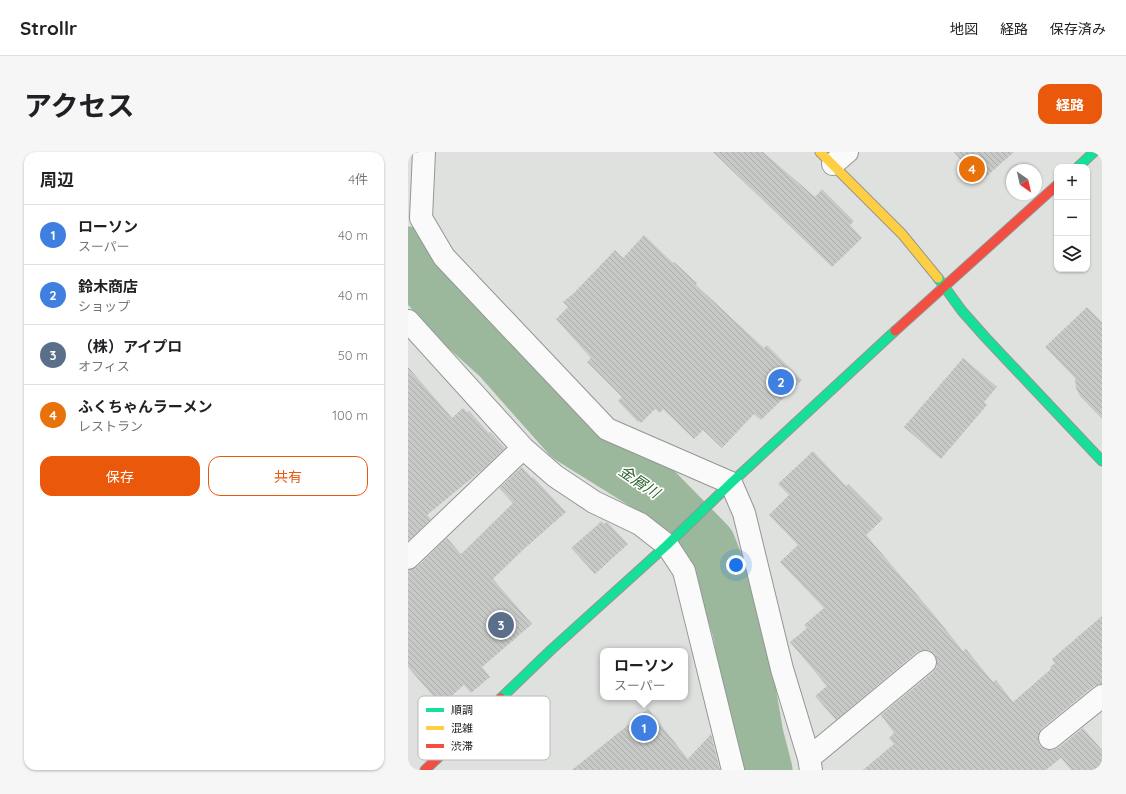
<!DOCTYPE html>
<html lang="ja">
<meta charset="utf-8">
<style>
body{margin:0;font-family:Quicksand,"Noto Sans JP",sans-serif;background:#f6f6f6;color:#202124}
.controls{position:absolute;right:12px;top:12px;display:grid;overflow:hidden;border-radius:8px;box-shadow:0 1px 3px #0004}
.controls button{width:36px;height:36px;display:grid;place-items:center;padding:0;border:0;border-bottom:1px solid #e0e0e0;background:#fff;color:#202124;font:20px sans-serif}
.compass{position:absolute;left:598px;top:12px;width:36px;height:36px;border-radius:50%;background:#fff;box-shadow:0 1px 3px #0004;rotate:146deg}
.you{position:absolute;left:328px;top:413px;width:14px;height:14px;margin:-10px;border:3px solid #fff;border-radius:50%;background:#1a73e8;box-shadow:0 0 0 6px #1a73e833}
.badge{display:grid;place-items:center;width:26px;height:26px;border-radius:50%;background:#ea580c;color:#fff;font-size:13px;font-weight:700}
.pin{position:absolute;translate:-50% -50%;border:2px solid #fff;box-shadow:0 1px 4px #0006}
.popup{position:absolute;left:192px;top:496px;width:88px;height:52px;box-sizing:border-box;display:grid;place-content:center;border-radius:8px;background:#fff;filter:drop-shadow(0 1px 3px #0005);font-size:13px;white-space:nowrap;color:#757577}
.popup b{font-size:15px;color:#202124}
.popup::after{content:'';position:absolute;left:50%;top:100%;margin-left:-8px;border:8px solid transparent;border-top-color:#fff}
.list{margin:0;padding:0;list-style:none}
h2{display:flex;justify-content:space-between;align-items:center;height:52px;margin:0;padding:0 16px;font-size:17px}
h2 small{font-size:13px;font-weight:400;color:#757577}
.list li{display:grid;grid-template-columns:26px 1fr auto;gap:12px;align-items:center;box-sizing:border-box;height:60px;padding:0 16px;border-top:1px solid #e0e0e0}
.list b{display:block;font-size:15px;white-space:nowrap}
.list p{margin:0;font-size:13px;white-space:nowrap;color:#757577}
.list em{font-size:13px;font-style:normal;color:#757577}
.actions{display:flex;gap:8px;padding:12px 16px}
.actions a{flex:1;padding:9px 0;border:1px solid #ea580c;border-radius:12px;text-align:center;font-size:14px;color:#ea580c}
.actions .main{background:#ea580c;color:#fff}
.icon{flex:none;width:22px;height:22px;fill:none;stroke:currentColor;stroke-width:2;stroke-linecap:round;stroke-linejoin:round}
.map{position:relative;flex:none;width:694px;height:618px;overflow:hidden;border-radius:12px}
header{display:flex;align-items:center;gap:24px;box-sizing:border-box;height:56px;padding:0 20px;background:#fff;border-bottom:1px solid #e0e0e0}
header strong{font-size:19px}
nav{display:flex;gap:22px;margin-inline-start:auto;font-size:14px}
.intro{display:flex;align-items:center;justify-content:space-between;box-sizing:border-box;height:96px;padding:0 24px}
h1{margin:0;font-size:28px}
.button{padding:10px 18px;border-radius:12px;background:#ea580c;color:#fff;font-size:14px;font-weight:700}
main{display:flex;gap:24px;padding:0 24px}
aside{flex:1;background:#fff;border-radius:12px;box-shadow:0 1px 3px #0004}
.map>svg:first-child{display:block}
.lines{fill:none;stroke-linecap:round;stroke-linejoin:round}
.river{stroke:#9cb89c;stroke-width:53}
.building{fill:url(#building-back-hatch)}
.street-casing{stroke:#949694;stroke-width:24}
.fast-casing{stroke:#949694;stroke-width:11}
.slow-casing{stroke:#949694;stroke-width:11}
.jam-casing{stroke:#949694;stroke-width:11}
.street{stroke:#fafafa;stroke-width:22}
.fast{stroke:#16e098;stroke-width:9}
.slow{stroke:#ffcf43;stroke-width:9}
.jam{stroke:#f24e42;stroke-width:9}
.labels{text-anchor:middle;stroke-width:3.5;stroke-linejoin:round;paint-order:stroke}
.water-label{font-size:15px;font-style:italic;fill:#2d632e;stroke:#fff}
.key{fill:#fff;stroke:#bababa;stroke-width:1}
.key-label{font-size:11px;fill:#181a18}
</style>
<header>
<strong>Strollr</strong>
<nav><a>地図</a><a>経路</a><a>保存済み</a></nav>
</header>
<div class="intro"><h1>アクセス</h1><a class="button">経路</a></div>
<main>
<aside>
<h2>周辺<small>4件</small></h2>
<ul class="list">
<li><span class="badge" style="background:#3f7fe0">1</span><div><b>ローソン</b><p>スーパー</p></div><em>40 m</em></li>
<li><span class="badge" style="background:#3f7fe0">2</span><div><b>鈴木商店</b><p>ショップ</p></div><em>40 m</em></li>
<li><span class="badge" style="background:#5c6f8a">3</span><div><b>（株）アイプロ</b><p>オフィス</p></div><em>50 m</em></li>
<li><span class="badge" style="background:#e8710a">4</span><div><b>ふくちゃんラーメン</b><p>レストラン</p></div><em>100 m</em></li>
</ul>
<div class="actions"><a class="main">保存</a><a>共有</a></div>
</aside>
<div class="map">
<svg width="694" height="618" viewBox="0 0 694 618">
<defs>
<pattern id="building-back-hatch" width="6" height="6" patternUnits="userSpaceOnUse"><rect width="6" height="6" fill="#c7c9c7"/><path d="M-1 5l2 2M0 0l6 6M5-1l2 2" fill="none" stroke="#aaacaa"/></pattern>
</defs>
<rect width="100%" height="100%" fill="#dee1de"/>
<g class="lines">
<path class="river" d="M 0,101 L 17,132 L 52,171 L 90,205 L 161,285 L 251,341 L 301,392 L 317,433 L 331,479 L 349,583 L 358,618"/>
</g>
<path class="building" d="M 305,0 L 355,0 L 407,45 L 414,37 L 446,69 L 442,73 L 454,86 L 424,115 Z
M 546,0 L 606,0 L 572,30 Z
M 236,83 L 265,111 L 266,110 L 289,131 L 288,133 L 356,196 L 359,193 L 394,228 L 353,268 L 346,262 L 314,296 L 295,278 L 286,287 L 255,257 L 252,261 L 247,257 L 233,271 L 231,269 L 230,270 L 210,249 L 214,245 L 179,210 L 183,206 L 148,167 L 160,155 L 155,150 L 166,141 L 207,98 L 215,106 Z
M 679,155 L 694,170 L 694,267 L 672,244 L 668,236 L 667,226 L 637,195 Z
M 555,206 L 589,235 L 576,250 L 579,253 L 533,307 L 496,275 Z
M 0,215 L 44,266 L 55,256 L 59,260 L 61,259 L 81,281 L 82,280 L 97,296 L 75,317 L 19,363 L 23,367 L 0,389 Z
M 405,299 L 438,334 L 440,332 L 475,367 L 458,383 L 522,458 L 555,499 L 558,497 L 585,530 L 588,528 L 605,550 L 643,517 L 642,515 L 647,511 L 644,507 L 694,464 L 694,532 L 686,534 L 634,576 L 631,581 L 630,588 L 632,594 L 637,597 L 644,598 L 650,596 L 675,576 L 694,598 L 694,618 L 663,618 L 653,606 L 638,618 L 455,618 L 486,592 L 481,586 L 486,581 L 473,563 L 525,520 L 529,515 L 529,508 L 527,502 L 522,498 L 515,498 L 509,500 L 428,568 L 407,544 L 419,534 L 382,490 L 399,476 L 396,473 L 416,456 L 372,410 L 390,393 L 361,363 L 381,343 L 370,332 Z
M 114,315 L 124,326 L 125,325 L 158,360 L 117,396 L 85,427 L 124,472 L 74,515 L 82,525 L 63,541 L 56,533 L 33,553 L 0,515 L 0,418 L 3,418 L 9,415 L 39,386 L 53,402 L 105,351 L 91,336 Z
M 194,369 L 196,372 L 199,370 L 200,371 L 220,392 L 187,422 L 163,396 Z
M 240,557 L 280,607 L 303,582 L 312,618 L 164,618 Z"/>
<g class="lines">
<g class="street-casing">
<path id="street" d="M 16,0 L 13,66 L 36,105 L 199,277 L 323,331 L 336,361 L 374,517 L 401,606 L 403,618
M 425,12 L 439,0
M 0,169 L 115,296 L 147,324 L 186,350 L 232,372 L 259,393 L 276,419 L 325,618
M 0,406 L 115,296
M 642,586 L 694,544
M 401,606 L 517,510"/>
</g>
<g class="fast-casing">
<path id="fast" d="M 670,15 L 686,0
M 530,126 L 554,159 L 578,186 L 694,309
M 93,546 L 144,497 L 259,393 L 323,331 L 487,179"/>
</g>
<g class="slow-casing">
<path id="slow" d="M 412,0 L 494,82 L 530,126"/>
</g>
<g class="jam-casing">
<path id="jam" d="M 487,179 L 649,33
M 17,618 L 93,546"/>
</g>
<use href="#street" class="street"/>
<use href="#fast" class="fast"/>
<use href="#slow" class="slow"/>
<use href="#jam" class="jam"/>
</g>
<g class="labels">
<g class="water-label">
<text transform="translate(231 330) rotate(34)" y="5">金屑川</text>
</g>
</g>
<rect x="10" y="544" width="132" height="64" rx="6" class="key"/>
<rect x="18" y="556" width="18" height="4" fill="#16e098"/>
<rect x="18" y="574" width="18" height="4" fill="#ffcf43"/>
<rect x="18" y="592" width="18" height="4" fill="#f24e42"/>
<g class="key-label">
<text x="43" y="562">順調</text>
<text x="43" y="580">混雑</text>
<text x="43" y="598">渋滞</text>
</g>
</svg>
<div class="controls">
<button>+</button>
<button>−</button>
<button><svg class="icon" aria-label="layers" viewBox="0 0 24 24"><path d="M12 4l9 5-9 5-9-5zM3 14l9 5 9-5"/></svg></button>
</div>
<svg class="compass" viewBox="-18 -18 36 36"><path d="M0-13l5 13h-10z" fill="#e53935"/><path d="M0 13l5-13h-10z" fill="#757577"/></svg>
<div class="you"></div>
<div class="pin badge" style="left:236px;top:576px;background:#3f7fe0">1</div>
<div class="popup"><b>ローソン</b>スーパー</div>
<div class="pin badge" style="left:373px;top:230px;background:#3f7fe0">2</div>
<div class="pin badge" style="left:93px;top:473px;background:#5c6f8a">3</div>
<div class="pin badge" style="left:564px;top:17px;background:#e8710a">4</div>
</div>
</main>
